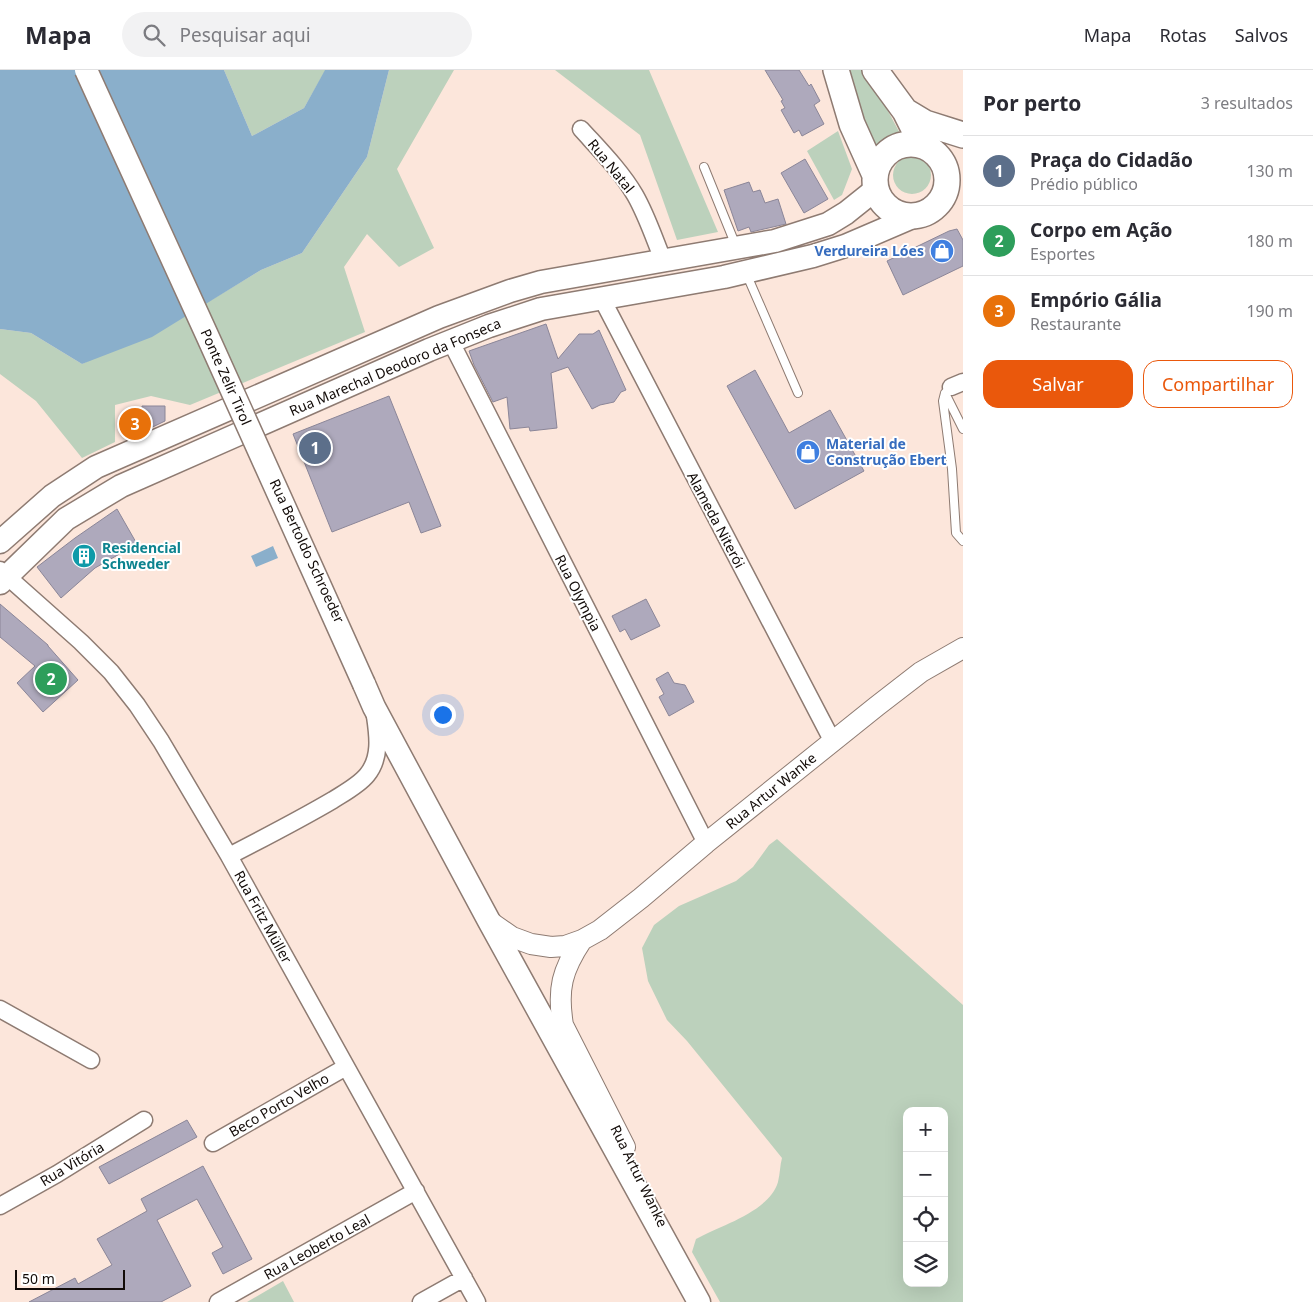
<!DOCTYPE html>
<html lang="pt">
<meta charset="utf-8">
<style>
body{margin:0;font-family:"Noto Sans",sans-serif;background:#f2f2f3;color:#2b2b33}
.controls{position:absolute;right:15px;bottom:15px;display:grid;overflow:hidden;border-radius:10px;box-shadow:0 5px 20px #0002}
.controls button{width:45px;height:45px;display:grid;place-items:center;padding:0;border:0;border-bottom:1px solid #e1e1e2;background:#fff;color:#2b2b33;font:25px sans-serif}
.scale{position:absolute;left:15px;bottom:12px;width:110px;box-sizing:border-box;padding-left:5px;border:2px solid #120b08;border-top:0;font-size:14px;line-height:18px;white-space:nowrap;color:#120b08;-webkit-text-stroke:4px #fff;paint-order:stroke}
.you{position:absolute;left:442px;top:644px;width:18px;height:18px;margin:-12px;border:4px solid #fff;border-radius:50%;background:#1a73e8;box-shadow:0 0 0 8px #1a73e833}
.badge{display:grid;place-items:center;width:32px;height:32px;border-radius:50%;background:#ea580c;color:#fff;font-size:16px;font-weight:700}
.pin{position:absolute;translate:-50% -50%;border:2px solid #fff;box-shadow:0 1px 5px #0006}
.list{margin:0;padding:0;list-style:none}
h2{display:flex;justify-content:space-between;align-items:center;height:65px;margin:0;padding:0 20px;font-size:21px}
h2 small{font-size:16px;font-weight:400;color:#7c7c81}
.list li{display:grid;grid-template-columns:32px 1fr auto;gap:15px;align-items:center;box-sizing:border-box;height:70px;padding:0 20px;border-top:1px solid #e1e1e2}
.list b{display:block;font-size:19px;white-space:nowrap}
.list p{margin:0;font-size:16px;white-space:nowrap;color:#7c7c81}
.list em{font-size:16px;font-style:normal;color:#7c7c81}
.actions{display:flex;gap:10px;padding:15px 20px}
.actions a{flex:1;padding:11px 0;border:1px solid #ea580c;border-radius:15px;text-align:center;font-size:18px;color:#ea580c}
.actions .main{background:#ea580c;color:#fff}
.icon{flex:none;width:28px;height:28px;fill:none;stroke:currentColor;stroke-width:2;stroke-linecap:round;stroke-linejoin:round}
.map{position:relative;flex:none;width:963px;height:1232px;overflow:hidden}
header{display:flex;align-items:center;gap:30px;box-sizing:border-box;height:70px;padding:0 25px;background:#fff;border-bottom:1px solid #e1e1e2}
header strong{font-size:24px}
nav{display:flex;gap:28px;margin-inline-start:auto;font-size:18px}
.search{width:350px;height:45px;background:#f2f2f3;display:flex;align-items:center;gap:12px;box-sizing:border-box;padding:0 18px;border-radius:28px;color:#7c7c81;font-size:19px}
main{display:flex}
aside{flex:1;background:#fff}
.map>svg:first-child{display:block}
.green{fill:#bcd1bc;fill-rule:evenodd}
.water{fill:#8aafcb}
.building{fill:#aea9bc;stroke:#8b8698}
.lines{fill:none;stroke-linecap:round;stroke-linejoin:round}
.service-casing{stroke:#8e7b72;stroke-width:10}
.minor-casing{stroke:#8e7b72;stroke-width:19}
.tertiary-casing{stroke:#8e7b72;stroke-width:22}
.secondary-casing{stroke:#8e7b72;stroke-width:25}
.primary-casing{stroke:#8e7b72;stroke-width:28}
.service{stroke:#fff;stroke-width:8}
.minor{stroke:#fff;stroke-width:16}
.tertiary{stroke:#fff;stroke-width:20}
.secondary{stroke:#fff;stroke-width:22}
.primary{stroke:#fff;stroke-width:25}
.secondary-bridge-casing{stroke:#8e7b72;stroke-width:25;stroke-linecap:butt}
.secondary-bridge{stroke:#fff;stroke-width:22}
.labels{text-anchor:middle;stroke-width:4;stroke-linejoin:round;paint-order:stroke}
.street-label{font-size:14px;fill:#120b08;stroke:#fff}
.shop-label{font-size:14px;font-weight:bold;fill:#366cbe;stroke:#fff;text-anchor:end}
.culture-label{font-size:14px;font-weight:bold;fill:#0d838f;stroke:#fff;text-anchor:start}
</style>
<header>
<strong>Mapa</strong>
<div class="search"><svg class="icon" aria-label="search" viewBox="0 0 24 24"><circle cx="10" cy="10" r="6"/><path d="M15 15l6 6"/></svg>Pesquisar aqui</div>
<nav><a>Mapa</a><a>Rotas</a><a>Salvos</a></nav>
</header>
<main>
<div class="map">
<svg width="963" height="1232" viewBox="0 0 963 1232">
<rect width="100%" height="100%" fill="#fce6db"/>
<path class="green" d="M 224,0 L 325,0 L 325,1 L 304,38 L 252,66 Z
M 389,0 L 454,0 L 397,99 L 434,178 L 399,197 L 367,164 L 344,197 L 365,262 L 190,335 L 151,326 L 115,335 L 115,372 L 82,388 L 36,331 L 0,304 L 0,259 L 31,263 L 82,294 L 213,229 L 261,200 L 302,183 L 367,87 Z
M 555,0 L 649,0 L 718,162 L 677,170 L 640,65 Z
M 843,0 L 866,0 L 903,69 C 893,72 884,77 876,86 Z
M 838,61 L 852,99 L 842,125 L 834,130 L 807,81 Z
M893 105a19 19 0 1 1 38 0a19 19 0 1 1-38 0Z
M 777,769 L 963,935 L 963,1232 L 720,1232 L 692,1182 L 696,1169 C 721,1155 769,1142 778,1112 C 780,1104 780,1095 782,1088 L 687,971 L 667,950 L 648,911 L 642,878 L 654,855 L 679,836 L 736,811 L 753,797 L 769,775 ZM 907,1041 L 944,1041 L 944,1213 L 907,1213 Z
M 283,1211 L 294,1232 L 247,1232 Z"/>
<path class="water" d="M 0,0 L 224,0 L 252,66 L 304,38 L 325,0 L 389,0 L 367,87 L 302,183 L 261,200 L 152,267 L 82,294 L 31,263 L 0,259 Z
M 273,476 L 278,488 L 256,497 L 251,486 Z"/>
<path class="building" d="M 765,0 L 799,0 L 809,16 L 811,14 L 820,31 L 814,35 L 824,54 L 802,66 L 799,60 L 794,63 L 781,40 L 785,38 L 781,31 L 783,30 Z
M 805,89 L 828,129 L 804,143 L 781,103 Z
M 749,112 L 753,122 L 760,120 L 765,133 L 778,129 L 786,154 L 751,162 L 749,157 L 738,161 L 724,120 Z
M 957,159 L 963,170 L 963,196 L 903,225 L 887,191 L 949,161 Z
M 546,254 L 558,289 L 579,264 L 593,264 L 599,260 L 626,320 L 621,322 L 614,332 L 600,335 L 592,339 L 568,297 L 551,303 L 557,358 L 530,361 L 529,357 L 510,359 L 507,327 L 493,332 L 474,295 L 469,281 Z
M 755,300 L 789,363 L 830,340 L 864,401 L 795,439 L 727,316 Z
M 389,326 L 441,456 L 421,463 L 409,432 L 332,462 L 293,364 Z
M 142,336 L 165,336 L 165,351 L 128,369 L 121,355 L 142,344 Z
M 117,439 L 137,474 L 95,498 L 61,528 L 37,497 L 75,468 Z
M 646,529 L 660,556 L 631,570 L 625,559 L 620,562 L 612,546 Z
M 0,534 L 48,575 L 48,576 L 78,610 L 43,642 L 17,613 L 35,596 L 0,567 Z
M 668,602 L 674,613 L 685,615 L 694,632 L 669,646 L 659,627 L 664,624 L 656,609 Z
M 187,1050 L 197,1067 L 109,1114 L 99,1097 Z
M 203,1096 L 252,1189 L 223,1204 L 212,1183 L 223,1177 L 197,1129 L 157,1150 L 191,1216 L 161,1232 L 29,1232 L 75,1208 L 78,1214 L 112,1195 L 97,1169 L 147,1141 L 141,1129 Z"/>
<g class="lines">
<g class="service-casing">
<path id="service" d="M 704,97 L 736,176
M 746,203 L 798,323
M 951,317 L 945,323 L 943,331 L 952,399 L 956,463 L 963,471
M 945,323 L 963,359"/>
</g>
<g class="minor-casing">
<path id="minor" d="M 581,59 C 600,80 621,101 635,125 C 647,146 654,168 663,190
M 601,227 L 833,672
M 451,272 L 706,773
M 951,317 L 963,312
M 0,500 L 81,572 L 111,602 L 137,635 L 161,671 L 229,786 L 477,1232
M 229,786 C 264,768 299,750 333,730 C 344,723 359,715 367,705 C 381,688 378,666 375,646
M 0,939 L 91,990
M 213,1073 L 346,997
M 0,1136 L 57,1104 L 144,1050
M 218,1232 L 416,1121
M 421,1232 L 464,1208"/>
</g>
<g class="tertiary-casing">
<path id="tertiary" d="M 489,851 L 512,867 L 531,874 L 551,877 L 565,876 L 582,870 L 600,860 L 641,828 L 706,773 L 877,636 L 921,602 L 963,578
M 582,870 C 562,900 557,919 563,955 L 625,1077"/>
</g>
<g class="secondary-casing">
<path id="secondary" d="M 0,472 L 52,426 L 96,397 L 439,247 L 510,221 L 541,212 L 775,171 L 828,154 L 846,143 L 876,119
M 0,513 L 66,449 L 121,416 L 429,280 L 489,256 L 541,239 L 724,207 L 813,186 L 845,176 L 915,146
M 364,614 L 374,637 L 489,851 L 699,1232"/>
</g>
<g class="primary-casing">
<path id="primary" d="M 836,0 L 852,54 L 875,105
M 875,0 L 905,41 L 922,75
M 905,41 L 925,53 L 963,65
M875 110a36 36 0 1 1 72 0a36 36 0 1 1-72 0Z"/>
</g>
<use href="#service" class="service"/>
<use href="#minor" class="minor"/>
<use href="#tertiary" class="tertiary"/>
<use href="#secondary" class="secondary"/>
<use href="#primary" class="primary"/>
<g class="secondary-bridge-casing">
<path id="secondary-bridge" d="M 86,0 L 207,265 L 364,614"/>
</g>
<use href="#secondary-bridge" class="secondary-bridge"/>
</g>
<defs>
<g id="shop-disc" transform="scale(1.25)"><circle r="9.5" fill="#3f7fe0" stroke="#fff"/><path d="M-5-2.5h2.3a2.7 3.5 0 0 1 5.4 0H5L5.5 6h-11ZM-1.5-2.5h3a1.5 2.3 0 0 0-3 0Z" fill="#fff"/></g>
<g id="building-disc" transform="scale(1.25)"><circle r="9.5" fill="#0f9aa8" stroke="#fff"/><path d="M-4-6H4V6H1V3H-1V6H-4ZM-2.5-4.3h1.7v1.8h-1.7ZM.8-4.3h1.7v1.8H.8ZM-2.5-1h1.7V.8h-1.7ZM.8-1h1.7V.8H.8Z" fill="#fff"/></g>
</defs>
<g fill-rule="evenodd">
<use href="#shop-disc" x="942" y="181"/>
<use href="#shop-disc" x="808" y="382"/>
<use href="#building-disc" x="84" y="486"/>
</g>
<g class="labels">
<g class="street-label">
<text transform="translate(611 96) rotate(51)" y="5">Rua Natal</text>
<text transform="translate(395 297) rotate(-23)" y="5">Rua Marechal Deodoro da Fonseca</text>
<text transform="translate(226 307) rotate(66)" y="5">Ponte Zelir Tirol</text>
<text transform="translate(716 450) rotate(62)" y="5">Alameda Niterói</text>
<text transform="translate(307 481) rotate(65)" y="5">Rua Bertoldo Schroeder</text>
<text transform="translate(578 523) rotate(63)" y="5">Rua Olympia</text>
<text transform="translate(771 721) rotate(-39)" y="5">Rua Artur Wanke</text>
<text transform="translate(263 847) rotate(61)" y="5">Rua Fritz Müller</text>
<text transform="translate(279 1035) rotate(-30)" y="5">Beco Porto Velho</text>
<text transform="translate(72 1094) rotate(-31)" y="5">Rua Vitória</text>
<text transform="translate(639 1106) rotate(64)" y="5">Rua Artur Wanke</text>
<text transform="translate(317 1177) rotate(-29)" y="5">Rua Leoberto Leal</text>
</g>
<g class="shop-label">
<text x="924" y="186">Verdureira Lóes</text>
<text x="826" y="379" text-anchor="start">Material de<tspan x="826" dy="16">Construção Ebert</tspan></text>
</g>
<g class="culture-label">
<text x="102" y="483">Residencial<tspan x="102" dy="16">Schweder</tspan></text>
</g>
</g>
</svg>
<div class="controls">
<button>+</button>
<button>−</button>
<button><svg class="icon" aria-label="locate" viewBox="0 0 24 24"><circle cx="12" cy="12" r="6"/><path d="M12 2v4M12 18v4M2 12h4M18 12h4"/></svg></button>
<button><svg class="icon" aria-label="layers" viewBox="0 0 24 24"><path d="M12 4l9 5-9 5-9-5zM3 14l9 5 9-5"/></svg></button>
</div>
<div class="scale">50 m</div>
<div class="you"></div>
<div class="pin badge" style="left:315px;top:378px;background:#5c6f8a">1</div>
<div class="pin badge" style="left:51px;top:609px;background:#2e9e5b">2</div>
<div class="pin badge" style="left:135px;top:354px;background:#e8710a">3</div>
</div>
<aside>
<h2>Por perto<small>3 resultados</small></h2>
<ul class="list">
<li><span class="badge" style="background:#5c6f8a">1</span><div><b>Praça do Cidadão</b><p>Prédio público</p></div><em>130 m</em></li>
<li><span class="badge" style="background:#2e9e5b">2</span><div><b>Corpo em Ação</b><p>Esportes</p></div><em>180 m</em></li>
<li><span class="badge" style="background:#e8710a">3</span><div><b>Empório Gália</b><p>Restaurante</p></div><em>190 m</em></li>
</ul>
<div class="actions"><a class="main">Salvar</a><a>Compartilhar</a></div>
</aside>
</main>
